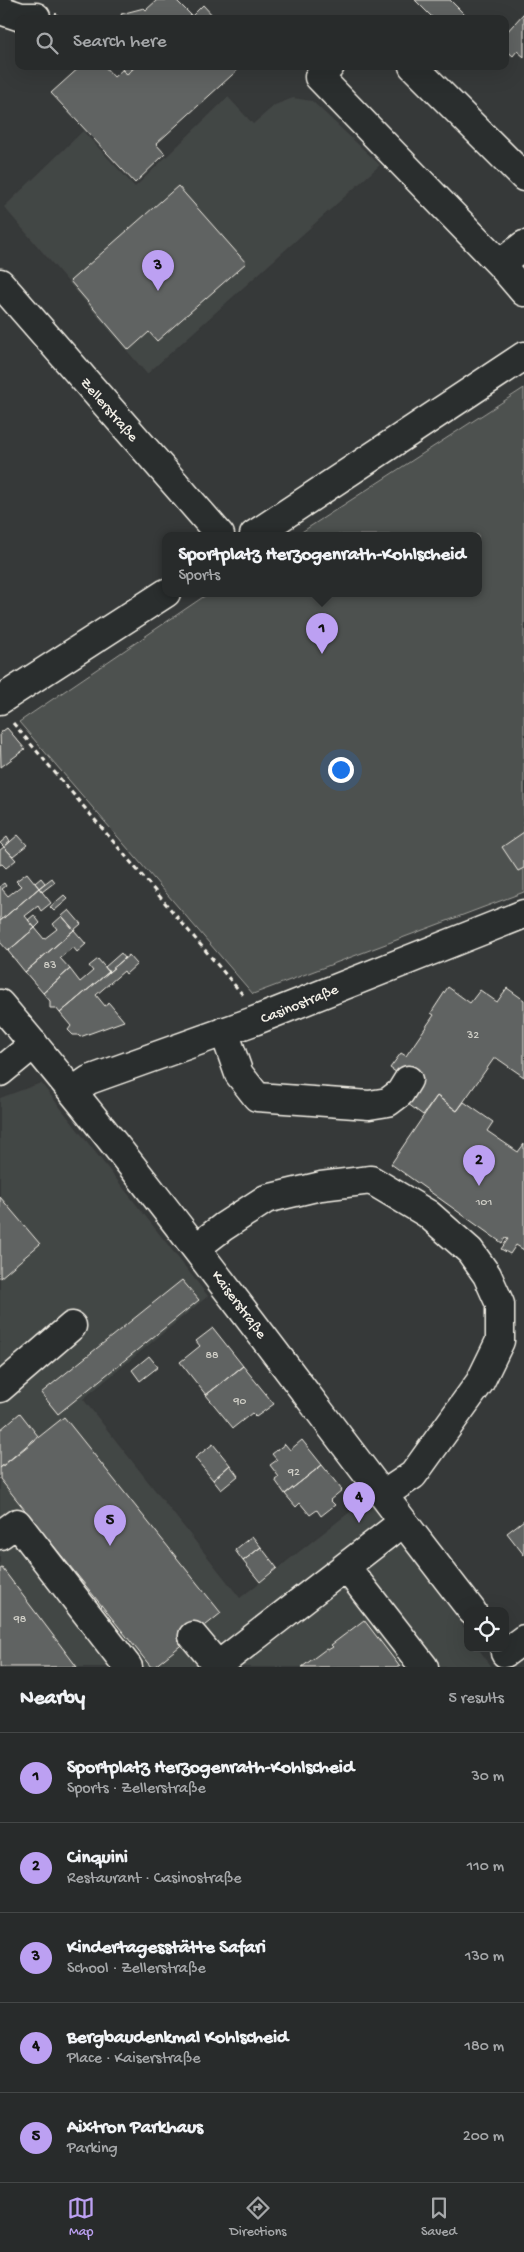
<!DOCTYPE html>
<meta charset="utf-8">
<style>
body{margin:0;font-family:"Gochi Hand",sans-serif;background:#343737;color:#f1f3f6}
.controls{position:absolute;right:15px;bottom:15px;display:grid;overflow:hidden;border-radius:10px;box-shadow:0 5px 20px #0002}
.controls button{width:45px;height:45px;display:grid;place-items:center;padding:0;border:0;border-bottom:1px solid #444747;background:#282b2b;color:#f1f3f6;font:25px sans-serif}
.you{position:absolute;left:340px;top:769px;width:18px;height:18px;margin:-12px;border:4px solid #fff;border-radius:50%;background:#1a73e8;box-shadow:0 0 0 8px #1a73e833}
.badge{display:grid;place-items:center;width:32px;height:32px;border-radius:50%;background:#bca0f2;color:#111;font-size:16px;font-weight:700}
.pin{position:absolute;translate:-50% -41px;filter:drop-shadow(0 1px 2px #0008)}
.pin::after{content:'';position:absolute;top:26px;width:18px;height:15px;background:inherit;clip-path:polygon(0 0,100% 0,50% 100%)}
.popup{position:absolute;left:162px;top:532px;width:320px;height:65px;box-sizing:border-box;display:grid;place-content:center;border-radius:10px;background:#282b2b;filter:drop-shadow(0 1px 4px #0005);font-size:16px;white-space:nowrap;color:#a5a7a9}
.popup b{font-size:19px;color:#f1f3f6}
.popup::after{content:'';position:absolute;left:50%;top:100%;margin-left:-10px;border:10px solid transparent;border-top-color:#282b2b}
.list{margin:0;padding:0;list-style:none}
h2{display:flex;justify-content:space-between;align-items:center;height:65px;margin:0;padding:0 20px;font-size:21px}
h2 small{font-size:16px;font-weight:400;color:#a5a7a9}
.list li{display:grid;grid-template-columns:32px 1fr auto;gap:15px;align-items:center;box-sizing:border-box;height:90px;padding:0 20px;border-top:1px solid #444747}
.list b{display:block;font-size:19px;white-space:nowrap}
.list p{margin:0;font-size:16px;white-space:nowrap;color:#a5a7a9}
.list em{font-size:16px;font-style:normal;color:#a5a7a9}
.icon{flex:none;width:28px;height:28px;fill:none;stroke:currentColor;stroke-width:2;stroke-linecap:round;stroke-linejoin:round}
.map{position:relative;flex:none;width:524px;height:1667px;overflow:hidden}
.search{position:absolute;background:#282b2b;box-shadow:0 5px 20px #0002;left:15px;right:15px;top:15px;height:55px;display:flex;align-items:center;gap:12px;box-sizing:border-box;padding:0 18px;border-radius:10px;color:#a5a7a9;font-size:19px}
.sheet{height:515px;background:#282b2b}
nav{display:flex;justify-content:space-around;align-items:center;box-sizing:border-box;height:70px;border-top:1px solid #444747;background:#282b2b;font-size:14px;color:#a5a7a9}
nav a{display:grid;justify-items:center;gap:2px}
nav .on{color:#bca0f2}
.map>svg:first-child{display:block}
.built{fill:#434645}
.green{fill:#4e514f;stroke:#a1a19c}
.building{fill:#616362;stroke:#f4f1e8}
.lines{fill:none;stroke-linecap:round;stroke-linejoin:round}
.minor-casing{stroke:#f4f1e8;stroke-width:31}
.path{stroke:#f4f1e8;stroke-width:3;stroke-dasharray:5 4;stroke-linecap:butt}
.minor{stroke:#2a2d2e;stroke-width:28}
.labels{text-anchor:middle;stroke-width:4.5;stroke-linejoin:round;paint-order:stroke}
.number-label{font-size:12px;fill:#cfcec6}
.street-label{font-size:15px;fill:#f4f1e8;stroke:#2a2d2e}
</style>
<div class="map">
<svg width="524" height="1667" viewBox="0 0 524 1667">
<rect width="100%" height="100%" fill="#363939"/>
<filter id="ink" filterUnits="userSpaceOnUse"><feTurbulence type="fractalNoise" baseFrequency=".02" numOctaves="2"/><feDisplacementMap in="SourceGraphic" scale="10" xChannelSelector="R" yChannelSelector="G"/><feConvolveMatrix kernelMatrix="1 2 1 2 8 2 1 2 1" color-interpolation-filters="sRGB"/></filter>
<g filter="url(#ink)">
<path class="built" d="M 228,97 L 253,124 L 275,105 L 293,98 L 312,101 L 380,165 L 147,374 L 4,207 L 83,131 L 135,187 Z
M 41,1083 L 208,1296 L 83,1399 L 240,1598 L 369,1497 L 468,1633 L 468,1648 L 478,1648 L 492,1667 L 0,1667 L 0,1098 Z"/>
<path class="green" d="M 524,388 L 524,892 L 253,994 L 19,722 L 209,593 L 478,593 L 478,535 L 297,535 Z"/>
<path class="building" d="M 157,0 L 176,0 L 192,16 L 188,19 L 123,19 L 121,14 L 144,8 L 146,10 Z
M 415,0 L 450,0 L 469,19 L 434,19 Z
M 203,5 L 216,19 L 188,19 L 192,16 Z
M 56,13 L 61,19 L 50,19 Z
M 524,13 L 524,57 L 517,51 L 513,56 L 505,49 L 505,34 Z
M 81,66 L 104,66 L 114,77 L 122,70 L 127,74 L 136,66 L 242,66 L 156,144 L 165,154 L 135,183 L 51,93 Z
M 119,66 L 136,66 L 127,74 Z
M 178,186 L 246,263 L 157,341 L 149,332 L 129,350 L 70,281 Z
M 7,728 L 25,749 L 1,767 L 0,733 Z
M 524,832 L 524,868 L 518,871 L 502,847 Z
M 18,835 L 27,845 L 13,856 L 4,847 Z
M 7,837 L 10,842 L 4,847 L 0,843 Z
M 4,847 L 16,860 L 6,868 L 2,864 L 0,865 L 0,850 Z
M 27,873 L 39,888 L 0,921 L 0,886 L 4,883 L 6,886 L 2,889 L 8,896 L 21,886 L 16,881 Z
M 41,878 L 45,883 L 39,888 L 35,883 Z
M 52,878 L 55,882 L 42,892 L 39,888 Z
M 39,888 L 51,903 L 41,911 L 38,906 L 25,916 L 35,928 L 8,951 L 0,942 L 0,921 Z
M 64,895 L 68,899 L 54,911 L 50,907 Z
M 69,910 L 81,924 L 74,930 L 62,916 Z
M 34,915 L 40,923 L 35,928 L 28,920 Z
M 62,916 L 74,930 L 25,972 L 8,951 L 35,928 L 44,939 L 57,929 L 53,924 Z
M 74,930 L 86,944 L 77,952 L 73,947 L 60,958 L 70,969 L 43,993 L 25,972 Z
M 121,953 L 125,958 L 109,972 L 105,967 Z
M 129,955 L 137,964 L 126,974 L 124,971 L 96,995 L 105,1006 L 109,1003 L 124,1021 L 80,1037 L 78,1035 L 73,1035 L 68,1030 L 71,1026 L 60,1013 Z
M 98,959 L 109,972 L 60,1013 L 56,1008 L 50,1008 L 50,1001 L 43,993 L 70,969 L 80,982 L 93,971 L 89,966 Z
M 448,987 L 470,1003 L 480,990 L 497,1002 L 507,988 L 524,1000 L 524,1077 L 495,1057 L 457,1111 L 437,1096 L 423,1115 L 408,1104 L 419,1088 L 390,1068 L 401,1053 L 406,1056 L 434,1015 L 431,1013 Z
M 437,1096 L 457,1111 L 464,1102 L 493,1122 L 487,1131 L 518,1152 L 524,1144 L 524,1250 L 516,1245 L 510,1254 L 501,1249 L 508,1239 L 505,1238 L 502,1243 L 391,1164 Z
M 0,1197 L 40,1244 L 0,1278 Z
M 182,1280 L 199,1300 L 58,1414 L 41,1393 Z
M 213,1328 L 243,1366 L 206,1395 L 180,1362 L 200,1346 L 196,1341 Z
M 149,1356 L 158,1367 L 140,1381 L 132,1370 Z
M 243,1366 L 274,1404 L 256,1417 L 252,1413 L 233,1428 L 206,1395 Z
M 20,1413 L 38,1436 L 0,1468 L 0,1430 Z
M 64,1417 L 221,1613 L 154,1667 L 151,1667 L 0,1479 L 0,1468 Z
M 302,1440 L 322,1465 L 285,1494 L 275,1480 L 279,1477 L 270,1465 L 277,1460 L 272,1454 L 285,1444 L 290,1450 Z
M 213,1444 L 230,1465 L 213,1480 L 195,1458 Z
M 230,1465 L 238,1476 L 221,1490 L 213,1480 Z
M 322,1465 L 342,1490 L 330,1500 L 335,1505 L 321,1516 L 317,1510 L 310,1515 L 300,1503 L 296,1507 L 285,1494 Z
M 524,1520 L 524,1555 L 507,1533 Z
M 252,1536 L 261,1547 L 243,1561 L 235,1550 Z
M 261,1547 L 277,1568 L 260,1582 L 243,1561 Z
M 2,1568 L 77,1667 L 0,1667 L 0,1569 Z
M 364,1620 L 400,1667 L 302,1667 L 326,1649 L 328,1650 L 333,1647 L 331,1645 Z"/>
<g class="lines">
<g class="minor-casing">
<path id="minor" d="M 0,10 L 21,17 L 36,17
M 330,66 L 319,77 L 500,264 L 524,292
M 413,66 L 524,177
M 500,264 L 524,245
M 0,283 L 220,535
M 254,535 L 524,356
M 0,700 L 166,593
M 0,1004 C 166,1200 314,1408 472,1611
M 224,1031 L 239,1074 L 257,1097 L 369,1105 L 388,1102 L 400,1093 L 408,1080
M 0,1072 L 34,1044
M 73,1091 L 89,1080 L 254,1021 L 524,914
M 197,1247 L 223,1227 L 266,1199 L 321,1186 L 371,1180 L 428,1214 L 470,1251 L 487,1275 L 500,1304 L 500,1341 L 480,1382 L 413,1475 L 383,1495
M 0,1388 L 72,1326
M 0,1535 L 17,1523 L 128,1667
M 346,1567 L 424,1667
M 193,1636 L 218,1666
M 505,1653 L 524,1639
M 216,1667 L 403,1522"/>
</g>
<path class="path" d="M 13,723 L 243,995"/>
<use href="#minor" class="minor"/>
</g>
</g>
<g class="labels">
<g class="number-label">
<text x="50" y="968">83</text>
<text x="473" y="1038">32</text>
<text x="484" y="1205">101</text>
<text x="212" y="1358">88</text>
<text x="240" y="1404">90</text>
<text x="294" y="1475">92</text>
<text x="20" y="1622">98</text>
</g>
<g class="street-label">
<text transform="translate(110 409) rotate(49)" y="5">Zellerstraße</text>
<text transform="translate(299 1003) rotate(-22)" y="5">Casinostraße</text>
<text transform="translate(240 1304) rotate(53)" y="5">Kaiserstraße</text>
</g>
</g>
</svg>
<div class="controls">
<button><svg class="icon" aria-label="locate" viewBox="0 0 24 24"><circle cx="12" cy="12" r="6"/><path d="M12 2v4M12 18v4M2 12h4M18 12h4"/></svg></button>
</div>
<div class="you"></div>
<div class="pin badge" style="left:322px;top:654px">1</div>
<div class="popup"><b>Sportplatz Herzogenrath-Kohlscheid</b>Sports</div>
<div class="pin badge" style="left:479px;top:1186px">2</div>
<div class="pin badge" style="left:158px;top:291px">3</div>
<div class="pin badge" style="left:359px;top:1523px">4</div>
<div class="pin badge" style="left:110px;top:1546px">5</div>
<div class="search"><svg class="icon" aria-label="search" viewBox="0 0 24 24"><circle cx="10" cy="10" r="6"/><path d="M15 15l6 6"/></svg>Search here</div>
</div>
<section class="sheet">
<h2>Nearby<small>5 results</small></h2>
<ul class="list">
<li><span class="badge">1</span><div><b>Sportplatz Herzogenrath-Kohlscheid</b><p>Sports · Zellerstraße</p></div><em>30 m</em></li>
<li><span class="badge">2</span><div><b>Cinquini</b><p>Restaurant · Casinostraße</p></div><em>110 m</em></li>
<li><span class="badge">3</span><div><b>Kindertagesstätte Safari</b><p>School · Zellerstraße</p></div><em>130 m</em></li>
<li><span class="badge">4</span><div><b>Bergbaudenkmal Kohlscheid</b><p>Place · Kaiserstraße</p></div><em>180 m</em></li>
<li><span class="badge">5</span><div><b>Aixtron Parkhaus</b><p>Parking</p></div><em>200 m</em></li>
</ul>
</section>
<nav>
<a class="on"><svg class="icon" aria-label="map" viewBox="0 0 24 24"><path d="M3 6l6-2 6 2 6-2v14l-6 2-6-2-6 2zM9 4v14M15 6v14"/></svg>Map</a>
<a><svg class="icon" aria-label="directions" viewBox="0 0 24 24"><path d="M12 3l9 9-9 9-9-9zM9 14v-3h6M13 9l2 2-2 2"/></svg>Directions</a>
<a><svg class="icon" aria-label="saved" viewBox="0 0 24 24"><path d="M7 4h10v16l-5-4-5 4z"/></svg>Saved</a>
</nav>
